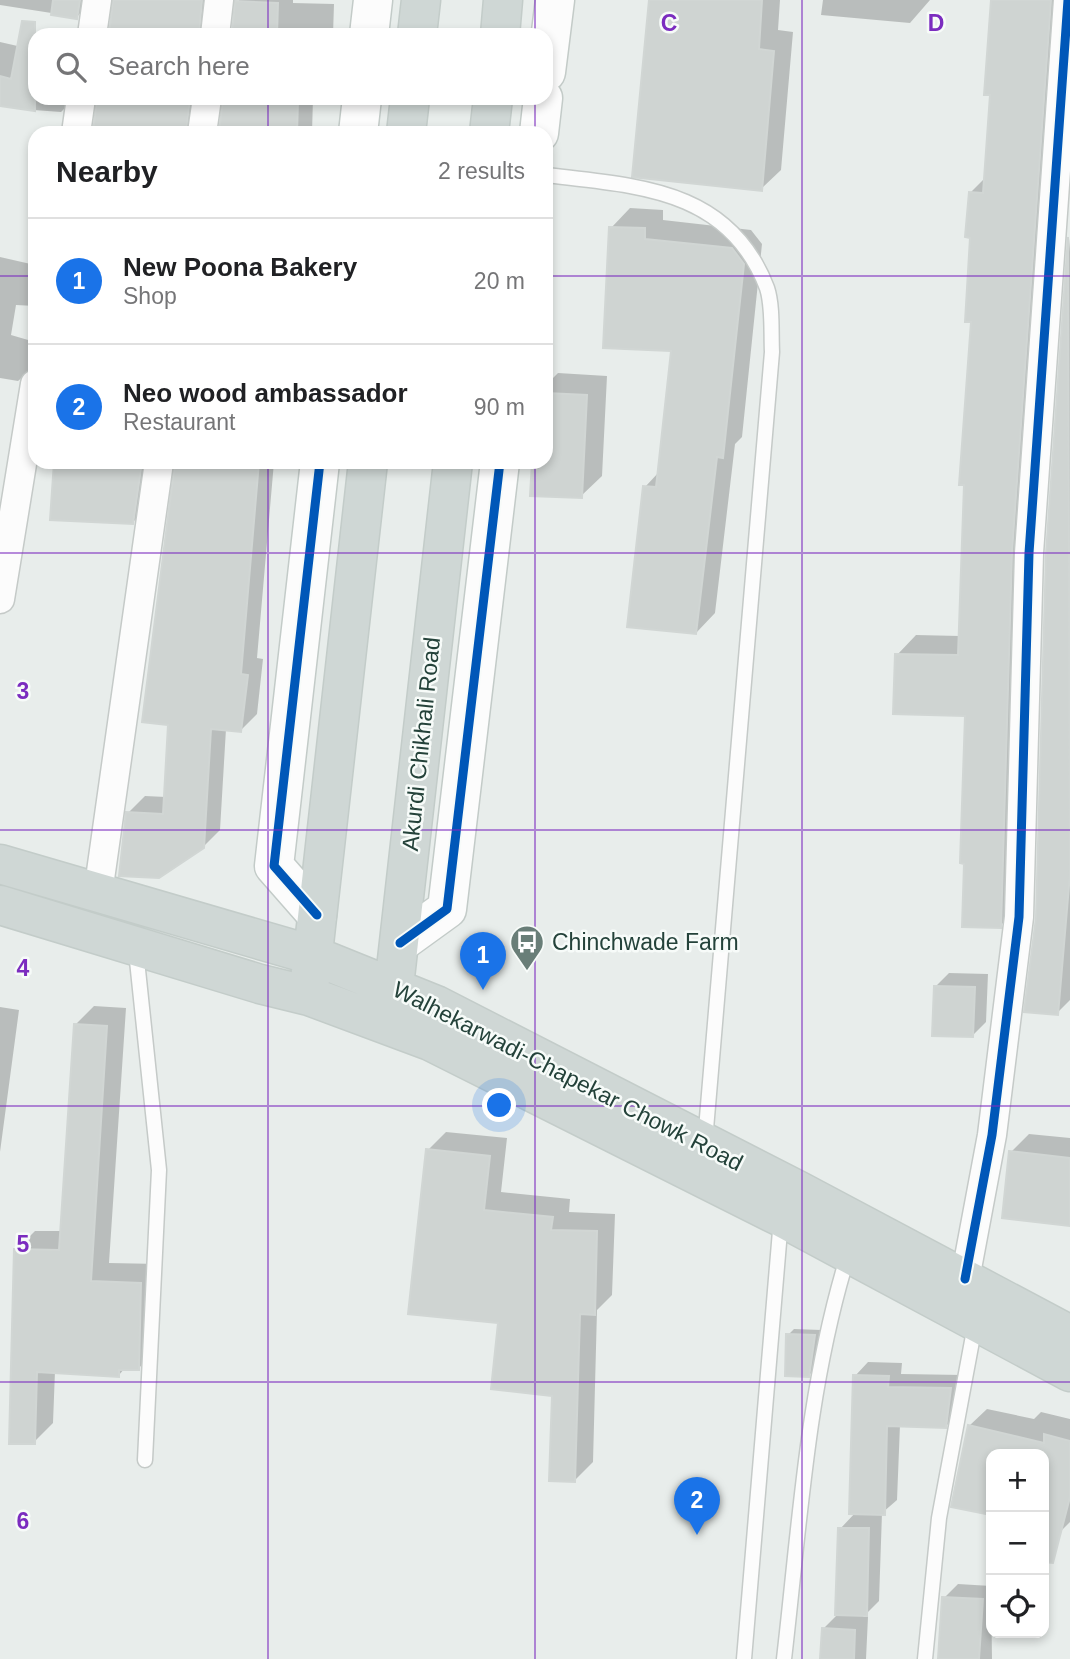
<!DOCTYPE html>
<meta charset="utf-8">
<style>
body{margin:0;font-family:Helvetica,sans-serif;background:#f2f2f2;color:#202124}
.controls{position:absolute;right:21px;bottom:21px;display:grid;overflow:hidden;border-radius:14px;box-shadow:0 4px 10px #0003}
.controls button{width:63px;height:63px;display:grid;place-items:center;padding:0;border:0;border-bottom:2px solid #e0e0e0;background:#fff;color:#202124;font:35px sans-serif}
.you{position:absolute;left:500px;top:1106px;width:24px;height:24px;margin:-18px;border:5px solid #fff;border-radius:50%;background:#1a73e8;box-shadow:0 0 0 10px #1a73e833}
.badge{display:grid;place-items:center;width:46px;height:46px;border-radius:50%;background:#1a73e8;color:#fff;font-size:23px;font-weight:700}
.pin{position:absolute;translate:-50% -58px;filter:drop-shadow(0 2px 4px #0008)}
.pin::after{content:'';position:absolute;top:37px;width:24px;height:21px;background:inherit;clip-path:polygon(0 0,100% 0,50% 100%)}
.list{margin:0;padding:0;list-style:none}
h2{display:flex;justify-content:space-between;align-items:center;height:91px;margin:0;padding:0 28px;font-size:30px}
h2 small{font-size:23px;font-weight:400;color:#757577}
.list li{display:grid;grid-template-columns:46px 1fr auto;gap:21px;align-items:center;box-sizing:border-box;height:126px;padding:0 28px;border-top:2px solid #e0e0e0}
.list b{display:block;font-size:26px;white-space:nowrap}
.list p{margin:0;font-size:23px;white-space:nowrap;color:#757577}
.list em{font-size:23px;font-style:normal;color:#757577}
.icon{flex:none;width:38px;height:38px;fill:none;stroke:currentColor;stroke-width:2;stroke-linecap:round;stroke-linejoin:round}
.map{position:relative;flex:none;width:1070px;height:1659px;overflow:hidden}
.search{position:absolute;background:#fff;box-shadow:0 4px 10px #0003;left:28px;top:28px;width:525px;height:77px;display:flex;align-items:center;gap:18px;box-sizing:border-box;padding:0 24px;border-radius:21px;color:#757577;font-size:26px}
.panel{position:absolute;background:#fff;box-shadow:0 4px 10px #0003;left:28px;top:126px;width:525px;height:343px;border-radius:21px}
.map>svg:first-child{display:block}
.shadow{fill:#0003}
.building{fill:#cfd4d2;stroke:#d1d6d4;stroke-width:2}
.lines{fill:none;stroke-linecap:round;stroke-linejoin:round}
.lane-casing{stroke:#c5cac8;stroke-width:17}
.street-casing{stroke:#c5cac8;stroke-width:31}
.secondary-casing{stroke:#c3cbc8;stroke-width:41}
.primary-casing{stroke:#c3ccc9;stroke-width:41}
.lane{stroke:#fcfcfc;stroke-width:14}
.street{stroke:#fcfcfc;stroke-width:28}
.secondary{stroke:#fcfcfc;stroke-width:38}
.primary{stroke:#cfd7d5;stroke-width:38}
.cycleway-casing{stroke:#f7fbf9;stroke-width:13}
.cycleway{stroke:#0057b8;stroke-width:9}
.grid{fill:none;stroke:#7b2cbf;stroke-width:2;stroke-opacity:0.55}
.labels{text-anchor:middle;stroke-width:5;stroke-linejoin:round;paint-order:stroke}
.street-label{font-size:23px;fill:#24423a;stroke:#f7fbf9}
.poi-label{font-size:23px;fill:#24423a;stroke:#f7fbf9;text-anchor:start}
.grid-label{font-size:23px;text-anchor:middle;font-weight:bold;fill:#7b2cbf;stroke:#f7fbf9;stroke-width:5;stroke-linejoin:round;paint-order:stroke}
</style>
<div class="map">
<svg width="1070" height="1659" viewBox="0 0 1070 1659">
<rect width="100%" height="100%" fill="#e8edeb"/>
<path class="shadow" d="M 0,0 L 91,0 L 77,17 L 0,5 Z
M 115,0 L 215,0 L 214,23 L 201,35 L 110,35 Z
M 239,0 L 293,0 L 293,3 L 334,4 L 333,35 L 233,35 Z
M 650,0 L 780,0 L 778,30 L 793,32 L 781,170 L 761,189 Z
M 823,0 L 930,0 L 910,23 L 821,15 Z
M 991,0 L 1069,0 L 1020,906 L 1000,926 L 967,714 L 897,655 L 916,635 L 960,636 L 973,320 L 970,193 L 986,177 L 992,94 L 986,93 Z
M 0,42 L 35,50 L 35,98 L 75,98 L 61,112 L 20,109 L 0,103 Z
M 99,98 L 202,98 L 193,133 L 95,133 Z
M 223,98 L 313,98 L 312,133 L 220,133 Z
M 630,208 L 663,210 L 663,220 L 751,230 L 762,244 L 742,437 L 735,444 L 715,613 L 696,633 L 645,487 L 659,472 L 673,349 L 611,228 Z
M 1070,238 L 1070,1000 L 1057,1013 L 1037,918 L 1047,554 Z
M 0,257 L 35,265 L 35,306 L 16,305 L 11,335 L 35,342 L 35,366 L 18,381 L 0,378 Z
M 558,373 L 607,376 L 602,476 L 581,496 L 534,462 L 546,462 L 546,385 Z
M 56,462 L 157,462 L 150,505 L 133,522 Z
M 176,462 L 274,462 L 257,658 L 263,659 L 257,714 L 241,730 L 226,729 L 220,830 L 203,847 L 128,813 L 145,796 L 166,797 Z
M 949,973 L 988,974 L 986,1022 L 973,1035 L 935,987 Z
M 94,1006 L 126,1008 L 109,1263 L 160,1264 L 157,1349 L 138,1369 L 125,1368 L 119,1375 L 55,1371 L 53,1423 L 34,1442 L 16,1250 L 35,1231 L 62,1231 L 75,1025 Z
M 0,1007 L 19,1010 L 0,1152 Z
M 446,1132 L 507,1138 L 501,1192 L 570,1199 L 569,1212 L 615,1214 L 612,1295 L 597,1310 L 593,1462 L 575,1480 L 554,1394 L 500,1322 L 428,1150 Z
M 1029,1134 L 1070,1138 L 1070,1224 L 1011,1152 Z
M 794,1329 L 821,1330 L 815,1369 L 808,1376 L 788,1335 Z
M 868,1362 L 902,1363 L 901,1374 L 963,1375 L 959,1413 L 945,1427 L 900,1425 L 897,1500 L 882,1513 L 879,1601 L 863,1617 L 868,1617 L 866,1659 L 821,1659 L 823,1629 L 837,1615 L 840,1529 L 856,1512 L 855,1376 Z
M 987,1409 L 1034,1419 L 1041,1412 L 1070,1419 L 1070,1522 L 1060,1532 L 1044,1528 L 1044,1454 L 991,1454 L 991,1515 L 953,1505 L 969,1426 Z
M 958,1584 L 991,1586 L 992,1659 L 939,1659 L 944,1598 Z"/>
<path class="building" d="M 53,0 L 80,0 L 77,19 L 51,15 Z
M 113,0 L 202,0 L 199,35 L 109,35 Z
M 649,0 L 762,0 L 759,49 L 774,51 L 762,191 L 632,177 Z
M 991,0 L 1051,0 L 1012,552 L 1001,928 L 962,927 L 964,864 L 960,863 L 965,716 L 893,714 L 895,654 L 958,655 L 964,485 L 959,485 L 971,322 L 965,322 L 970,238 L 965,237 L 969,192 L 983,193 L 990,95 L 984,95 Z
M 235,1 L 278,3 L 277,35 L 232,35 Z
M 22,21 L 35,22 L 35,111 L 0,106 L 0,76 L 11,79 Z
M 97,98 L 190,98 L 186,133 L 93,133 Z
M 223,98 L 298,102 L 297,133 L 219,133 Z
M 609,227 L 645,228 L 645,239 L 732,248 L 744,264 L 723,458 L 717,457 L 696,634 L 627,627 L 643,486 L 656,487 L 671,351 L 603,348 Z
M 1068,237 L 1070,874 L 1058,1015 L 1024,1012 L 1036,918 L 1046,554 Z
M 546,393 L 587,395 L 582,498 L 530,496 L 532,462 L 546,462 Z
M 54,462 L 142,462 L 133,524 L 50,520 Z
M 175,462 L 259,462 L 241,674 L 248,675 L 241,732 L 211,729 L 204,848 L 159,878 L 119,876 L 126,812 L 163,814 L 168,725 L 142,722 Z
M 934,986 L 975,987 L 973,1037 L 932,1036 Z
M 74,1024 L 107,1026 L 91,1281 L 141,1283 L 139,1370 L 119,1370 L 119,1377 L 37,1372 L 35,1444 L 9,1444 L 14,1249 L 59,1250 Z
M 426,1149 L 490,1156 L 484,1210 L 553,1217 L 551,1230 L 597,1231 L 595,1315 L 580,1314 L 575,1482 L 549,1481 L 552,1396 L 491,1389 L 498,1323 L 408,1314 Z
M 1009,1151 L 1070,1158 L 1070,1226 L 1002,1218 Z
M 786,1334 L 815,1335 L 809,1377 L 785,1376 Z
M 853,1375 L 889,1376 L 888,1387 L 951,1388 L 946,1428 L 887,1426 L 885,1515 L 849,1514 Z
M 968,1425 L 1044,1443 L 1044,1434 L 1070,1441 L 1070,1497 L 1053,1563 L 1044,1562 L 1044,1454 L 991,1454 L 991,1515 L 951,1507 Z
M 838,1528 L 869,1528 L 867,1616 L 835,1615 Z
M 942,1597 L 983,1599 L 979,1659 L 938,1659 Z
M 822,1628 L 855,1630 L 854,1659 L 820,1659 Z"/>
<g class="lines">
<g class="lane-casing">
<path id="lane" d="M 546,175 C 637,186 729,188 767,288 C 773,306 771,333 772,352 L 705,1141
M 136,951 L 159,1170 L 145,1460
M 744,1659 L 781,1219
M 784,1659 C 800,1522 807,1388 848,1255
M 925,1659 L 939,1518 L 975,1325"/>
</g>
<g class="street-casing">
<path id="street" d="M 92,35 L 97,0
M 215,35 L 219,0
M 76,133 L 81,98
M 202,133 L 207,98
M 0,599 L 35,384
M 98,893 L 159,462
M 965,1279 L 992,1135 L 1019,917 L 1029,553 L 1068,0"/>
</g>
<g class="secondary-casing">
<path id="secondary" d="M 369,35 L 373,0
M 546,72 L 555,0
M 358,133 L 362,98
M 539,133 L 543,98
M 317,915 L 274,866 L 320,462
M 400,943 L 447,909 L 500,462"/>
</g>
<g class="primary-casing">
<path id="primary" d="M 417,35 L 421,0
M 500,35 L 503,0
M 406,133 L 410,98
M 489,133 L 493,98
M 0,864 L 312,955 L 436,1005 L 799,1191 L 1070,1335
M 0,905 L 260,984 L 309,996 L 430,1041 L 781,1217 L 1070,1372
M 310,980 L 368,462
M 391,1013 L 453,462"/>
</g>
<use href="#lane" class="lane"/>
<use href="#street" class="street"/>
<use href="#secondary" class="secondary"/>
<use href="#primary" class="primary"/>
<g class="cycleway-casing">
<path id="cycleway" d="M 317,915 L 274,866 L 320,462
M 400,943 L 447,909 L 500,462
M 965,1279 L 992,1135 L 1019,917 L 1029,553 L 1068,0"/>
</g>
<use href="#cycleway" class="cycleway"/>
</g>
<path class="grid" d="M 268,0 L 268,35M 535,0 L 535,35M 802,0 L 802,1659M 268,98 L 268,133M 535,98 L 535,133M 0,276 L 35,276M 546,276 L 1070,276M 268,462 L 268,1659M 535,462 L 535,1659M 0,553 L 1070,553M 0,830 L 1070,830M 0,1106 L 1070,1106M 0,1382 L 1070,1382"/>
<defs>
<g id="bus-pin" transform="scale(1.75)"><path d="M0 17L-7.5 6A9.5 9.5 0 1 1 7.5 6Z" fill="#697e78" stroke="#f7fbf9"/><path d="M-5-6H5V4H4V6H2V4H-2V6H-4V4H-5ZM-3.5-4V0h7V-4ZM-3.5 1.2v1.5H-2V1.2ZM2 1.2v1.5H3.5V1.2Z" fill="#fff"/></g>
</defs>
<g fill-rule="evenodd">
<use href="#bus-pin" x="527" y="942"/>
</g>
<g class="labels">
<g class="street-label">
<text transform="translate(421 744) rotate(-84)" y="8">Akurdi Chikhali Road</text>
<text transform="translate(568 1076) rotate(27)" y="8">Walhekarwadi-Chapekar Chowk Road</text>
</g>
<g class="poi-label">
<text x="552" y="950">Chinchwade Farm</text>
</g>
</g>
<g class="grid-label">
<text x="669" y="31">C</text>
<text x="936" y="31">D</text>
<text x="23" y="699">3</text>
<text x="23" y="976">4</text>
<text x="23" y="1252">5</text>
<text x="23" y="1529">6</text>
</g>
</svg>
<div class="controls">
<button>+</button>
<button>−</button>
<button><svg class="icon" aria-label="locate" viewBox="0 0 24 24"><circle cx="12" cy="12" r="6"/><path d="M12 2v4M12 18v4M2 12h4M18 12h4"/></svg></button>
</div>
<div class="you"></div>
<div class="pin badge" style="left:483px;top:990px">1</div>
<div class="pin badge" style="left:697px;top:1535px">2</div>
<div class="search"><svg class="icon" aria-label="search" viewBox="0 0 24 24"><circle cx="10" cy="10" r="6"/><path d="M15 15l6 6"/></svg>Search here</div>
<section class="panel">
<h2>Nearby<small>2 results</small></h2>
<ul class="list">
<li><span class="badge">1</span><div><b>New Poona Bakery</b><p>Shop</p></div><em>20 m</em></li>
<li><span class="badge">2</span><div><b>Neo wood ambassador</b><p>Restaurant</p></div><em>90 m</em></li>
</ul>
</section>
</div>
